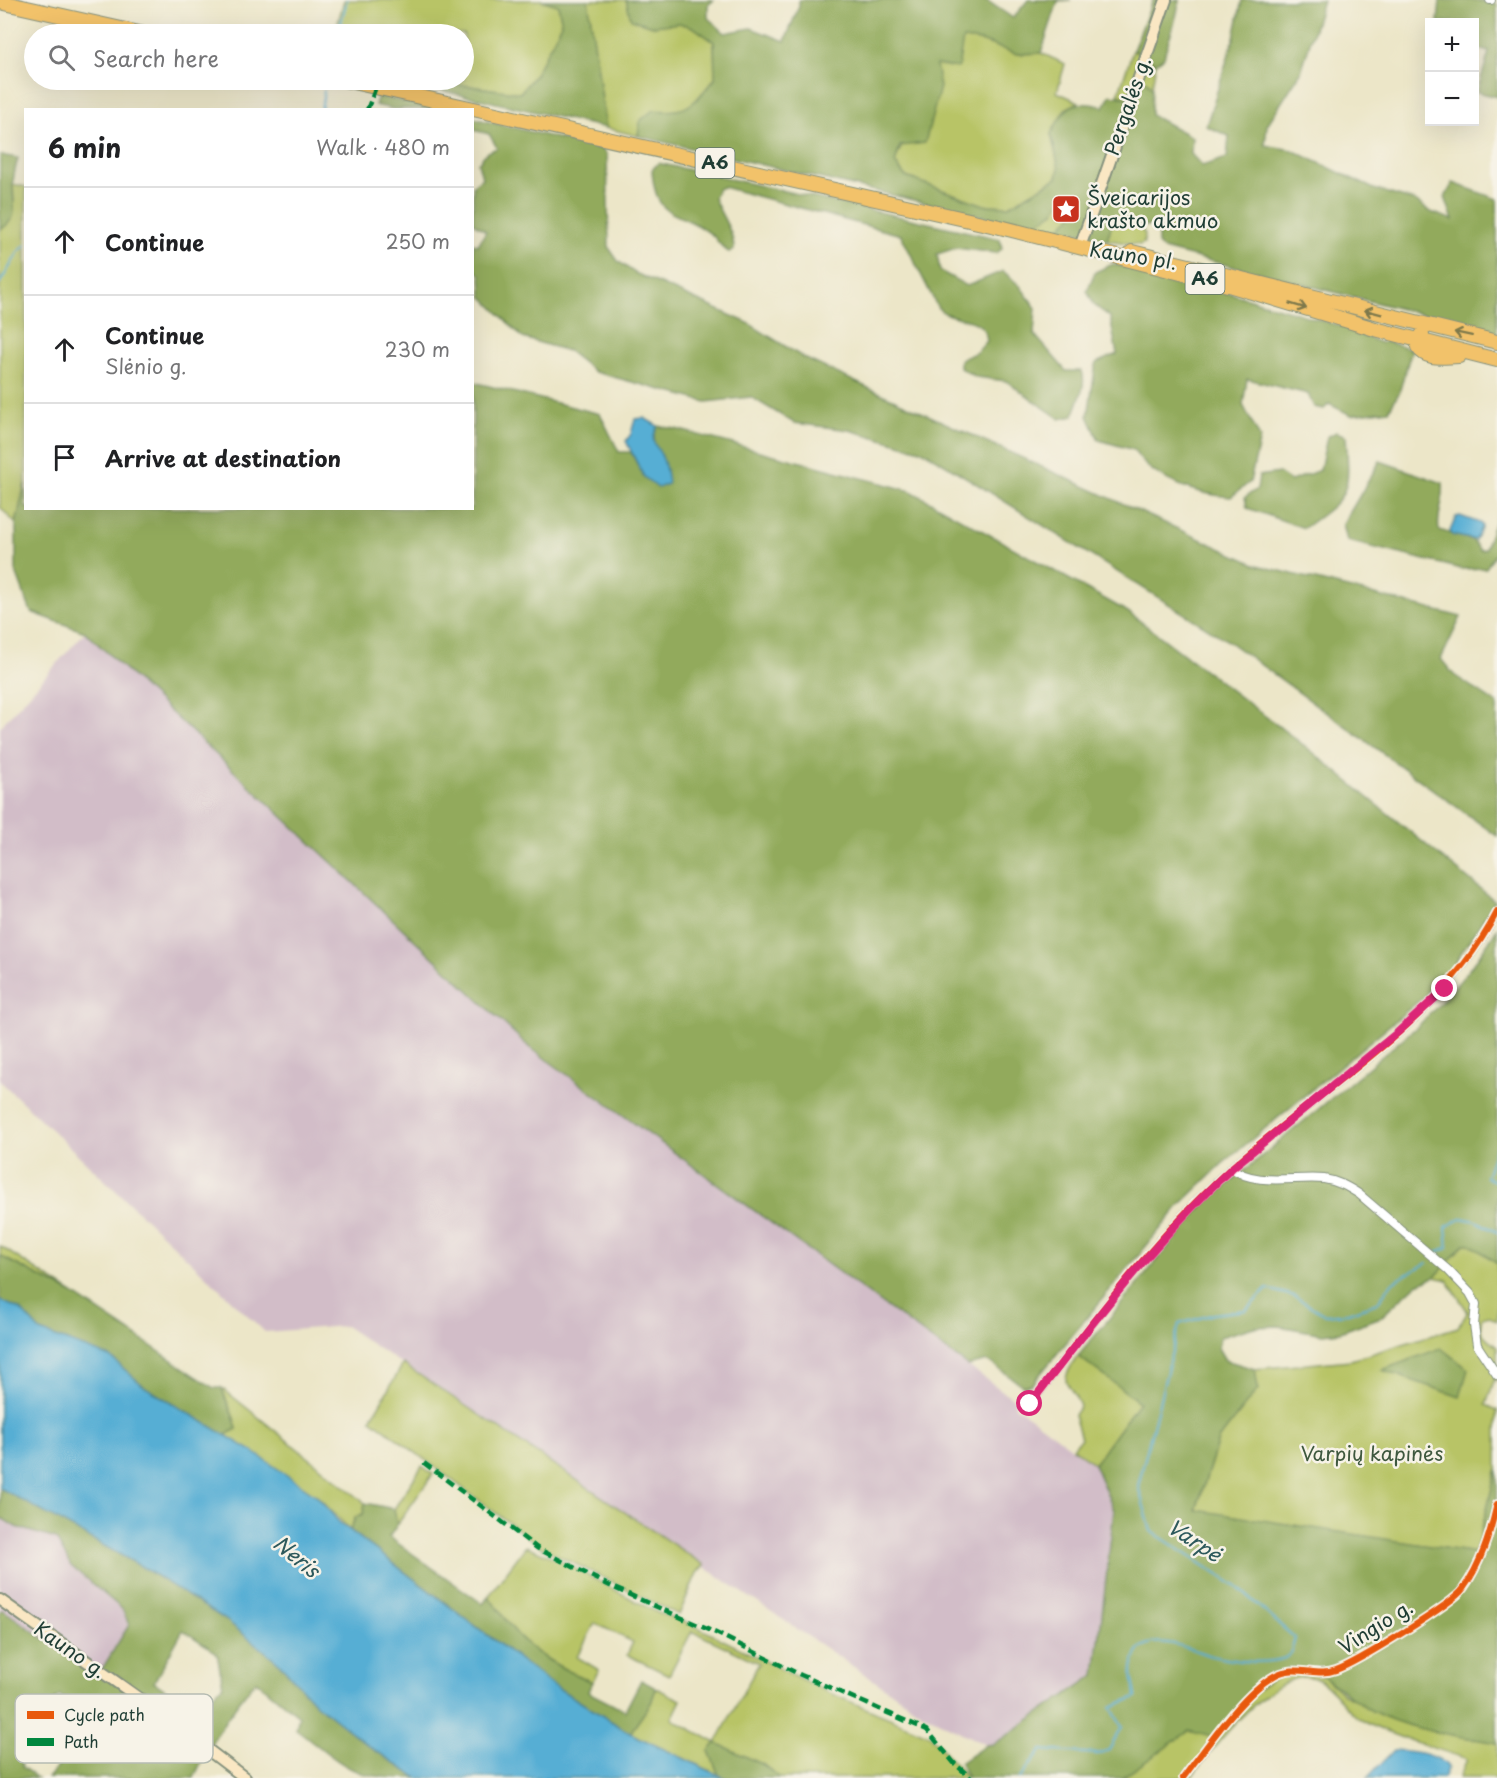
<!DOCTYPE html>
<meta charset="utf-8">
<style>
body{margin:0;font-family:"Playpen Sans",sans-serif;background:#f6f6f6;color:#202124}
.controls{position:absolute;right:18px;top:18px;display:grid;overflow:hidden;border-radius:0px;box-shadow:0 6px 24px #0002}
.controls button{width:54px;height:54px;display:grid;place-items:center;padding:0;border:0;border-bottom:2px solid #e0e0e0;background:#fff;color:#202124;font:30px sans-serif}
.stop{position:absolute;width:18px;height:18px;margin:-14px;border:4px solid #db2777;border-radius:50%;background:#fff}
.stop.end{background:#db2777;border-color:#fff;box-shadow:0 2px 6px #0008}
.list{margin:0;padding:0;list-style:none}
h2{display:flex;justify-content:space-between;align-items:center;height:78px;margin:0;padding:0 24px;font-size:26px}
h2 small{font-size:20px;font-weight:400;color:#757577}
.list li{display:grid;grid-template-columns:39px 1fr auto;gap:18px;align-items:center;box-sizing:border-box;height:108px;padding:0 24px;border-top:2px solid #e0e0e0}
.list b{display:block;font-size:22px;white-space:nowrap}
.list p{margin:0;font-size:20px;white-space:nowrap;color:#757577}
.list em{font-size:20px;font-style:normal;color:#757577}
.icon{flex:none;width:33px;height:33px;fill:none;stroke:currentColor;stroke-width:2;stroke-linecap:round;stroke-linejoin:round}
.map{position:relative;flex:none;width:1497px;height:1778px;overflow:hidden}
.search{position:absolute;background:#fff;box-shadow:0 6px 24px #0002;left:24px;top:24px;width:450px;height:66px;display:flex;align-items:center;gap:15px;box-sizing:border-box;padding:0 21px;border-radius:33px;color:#757577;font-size:22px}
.panel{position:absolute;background:#fff;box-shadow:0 6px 24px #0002;left:24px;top:108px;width:450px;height:402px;border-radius:0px}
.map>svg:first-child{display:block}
.industrial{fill:#d2bdc8}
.green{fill:#b8c466;stroke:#6c804d;stroke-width:1.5}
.forest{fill:#92aa5b;stroke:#587448;stroke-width:1.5;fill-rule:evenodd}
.water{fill:#57aed4;stroke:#3b7684;stroke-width:1.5}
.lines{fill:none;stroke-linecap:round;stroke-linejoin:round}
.stream{stroke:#57aed4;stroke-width:2}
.street-casing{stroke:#86927e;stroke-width:10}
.secondary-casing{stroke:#86927e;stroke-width:14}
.highway-casing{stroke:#86927e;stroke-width:16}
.street{stroke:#fff;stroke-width:8}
.secondary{stroke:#fae7c3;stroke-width:10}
.highway{stroke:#f2c26a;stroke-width:14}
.quiet{stroke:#00873e;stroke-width:4.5;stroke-dasharray:9 4.5;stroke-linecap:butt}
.cycleway-casing{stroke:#f7f3e8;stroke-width:10}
.cycleway{stroke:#e8590c;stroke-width:6}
.oneway{stroke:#7e794c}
.route{stroke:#db2777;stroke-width:8}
.labels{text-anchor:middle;stroke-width:5;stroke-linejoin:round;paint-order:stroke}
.shield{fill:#f7f3e8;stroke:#60746a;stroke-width:1.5}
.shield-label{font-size:18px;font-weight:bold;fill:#1f3d34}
.street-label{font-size:20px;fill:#1f3d34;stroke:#f7f3e8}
.poi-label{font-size:20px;fill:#1f3d34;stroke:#f7f3e8;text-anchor:start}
.park-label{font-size:20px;fill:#3e583e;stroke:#f7f3e8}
.water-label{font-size:21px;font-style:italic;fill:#2d595c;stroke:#f7f3e8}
.key{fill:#f7f3e8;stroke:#b6bcb2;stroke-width:1.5}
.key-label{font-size:16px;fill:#1f3d34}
</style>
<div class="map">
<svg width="1497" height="1778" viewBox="0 0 1497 1778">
<rect width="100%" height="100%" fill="#f7f3e8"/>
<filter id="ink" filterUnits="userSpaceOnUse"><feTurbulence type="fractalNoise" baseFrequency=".0167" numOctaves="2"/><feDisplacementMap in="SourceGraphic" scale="12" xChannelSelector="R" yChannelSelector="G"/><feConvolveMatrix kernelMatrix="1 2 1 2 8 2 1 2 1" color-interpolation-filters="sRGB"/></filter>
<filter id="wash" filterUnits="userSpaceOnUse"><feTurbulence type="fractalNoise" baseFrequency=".008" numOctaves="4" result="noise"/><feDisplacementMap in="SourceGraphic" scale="24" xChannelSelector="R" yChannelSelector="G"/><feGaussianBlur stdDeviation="1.35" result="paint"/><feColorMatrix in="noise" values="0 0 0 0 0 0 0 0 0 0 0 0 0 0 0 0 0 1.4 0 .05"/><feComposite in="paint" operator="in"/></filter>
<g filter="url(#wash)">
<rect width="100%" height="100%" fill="#ece6c8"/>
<path class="industrial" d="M 85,632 L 528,1046 L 1015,1400 L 1015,1406 L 1094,1464 L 1114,1510 L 1095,1675 L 994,1744 L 986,1745 L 924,1714 L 345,1326 L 265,1332 L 0,1081 L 0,727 Z
M 0,1517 L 16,1527 L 56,1539 L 77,1572 L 122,1609 L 128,1618 L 129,1625 L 125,1635 L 99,1676 L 4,1610 L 0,1611 Z"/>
<path class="green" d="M 344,0 L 541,0 L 558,5 L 562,24 L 534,76 L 520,93 L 426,80 L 464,80 L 464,34 L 335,34 Z
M 588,0 L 626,0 L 632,19 L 653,26 L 679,23 L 693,27 L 714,42 L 715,78 L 690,107 L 640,121 L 638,136 L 606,128 Z
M 963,39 L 981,41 L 1017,54 L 1041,53 L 1065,64 L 1057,92 L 1079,102 L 1065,109 L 1051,134 L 1059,168 L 1057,178 L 1009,206 L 984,205 L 906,177 L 895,163 C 908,117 947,122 935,65 Z
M 1133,50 L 1156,63 L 1152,87 L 1144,81 L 1133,99 L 1118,95 Z
M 13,184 L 26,187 L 26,483 L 16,524 L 0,507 L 0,230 C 18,218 14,204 13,184 Z
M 1062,200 L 1066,201 C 1078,215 1070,221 1057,230 L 1034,225 L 1054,212 Z
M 1113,220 L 1138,225 L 1145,234 L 1144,243 L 1140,245 L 1107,240 Z
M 1464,1244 L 1470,1244 L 1497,1263 L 1497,1321 L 1489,1316 L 1482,1318 C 1477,1333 1486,1338 1497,1346 L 1497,1380 L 1495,1378 L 1486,1405 L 1497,1410 L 1497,1468 L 1476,1553 L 1196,1511 L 1218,1440 L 1258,1389 L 1255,1369 L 1351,1360 L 1458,1327 L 1468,1312 L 1447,1280 L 1435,1277 Z
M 0,1246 L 73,1294 L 0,1256 Z
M 1078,1356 L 1139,1402 L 1094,1464 L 1073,1448 L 1081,1438 L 1074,1415 L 1080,1406 C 1069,1378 1056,1387 1078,1356 Z
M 403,1364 L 704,1565 L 697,1573 L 679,1615 L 541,1547 L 371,1419 Z
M 222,1388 L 365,1503 L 363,1514 L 355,1517 L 350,1530 L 317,1496 L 225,1435 L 237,1429 C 234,1413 226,1403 222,1388 Z
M 422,1466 L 433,1474 L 397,1525 L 394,1509 Z
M 526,1546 L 559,1560 L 658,1613 L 691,1624 L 825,1691 L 930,1735 L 967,1778 L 780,1778 L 762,1764 L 709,1751 L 719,1775 L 630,1733 L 651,1703 L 656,1688 L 681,1700 L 672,1719 L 716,1743 L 759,1663 L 692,1631 L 669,1675 L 627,1655 L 633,1642 L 595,1623 L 577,1657 L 599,1670 L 592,1682 C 562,1669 532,1654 511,1627 C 503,1617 497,1606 488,1597 Z
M 1289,1670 L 1319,1672 L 1343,1694 L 1424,1729 L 1497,1743 L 1497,1778 L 1459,1778 L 1467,1759 C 1433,1747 1394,1738 1363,1721 C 1346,1712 1336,1690 1319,1680 C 1281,1659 1210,1750 1191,1778 L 1122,1778 L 1189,1731 Z"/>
<path class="forest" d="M 541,0 L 588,0 L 606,128 L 418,85 L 419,80 L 426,80 L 520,93 L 534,76 L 562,24 L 558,5 Z
M 626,0 L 714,0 L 708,5 L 708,18 L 725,33 L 751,28 L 785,41 L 799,6 L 799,0 L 986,0 L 1013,18 L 1028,0 L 1071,0 L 1058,1 L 1041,53 L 1017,54 L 981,41 L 963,39 L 958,68 L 936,65 L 940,87 L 925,143 L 900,146 L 895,163 L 906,177 L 984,205 L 1009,206 L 1057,178 L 1059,168 L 1051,134 C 1066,106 1071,98 1104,107 L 1110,95 L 1133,99 L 1139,84 L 1145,80 L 1152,87 L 1151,115 L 1192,137 L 1191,154 L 1202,166 L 1227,158 L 1229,136 L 1206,126 L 1234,38 L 1242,0 L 1323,0 L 1301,72 L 1267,125 L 1265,145 L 1292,150 L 1374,189 L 1415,201 L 1431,212 L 1453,220 L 1445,197 L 1453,183 L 1497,199 L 1497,333 L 1163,249 L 1158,244 L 1158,228 L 1113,220 L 1107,240 L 1072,231 L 1057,230 L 1073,215 L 1073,209 L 1066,201 L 1062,200 L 1054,212 L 1034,225 L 1008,222 L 638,136 L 640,121 L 653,110 C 689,114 693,104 715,79 L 714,42 L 693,27 L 679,23 L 653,26 L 631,19 Z
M 1153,0 L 1179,0 C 1178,20 1168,37 1164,57 L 1156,63 L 1133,50 Z
M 1440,0 L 1476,0 L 1497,4 L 1497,97 L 1477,92 L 1489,52 L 1475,48 L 1474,22 L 1438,22 Z
M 378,96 L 437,109 L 393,109 L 375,105 Z
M 473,118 L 602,149 L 607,155 L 609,248 L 618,261 L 635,273 L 748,323 L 804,358 L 862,385 L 1257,565 L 1461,617 L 1441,659 L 1454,675 L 1497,704 L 1497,836 L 1228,641 L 924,451 L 849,430 L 794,423 L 751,397 L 706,402 L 595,372 L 568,351 L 523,338 L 482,296 L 481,275 L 473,268 L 473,243 L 478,245 L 486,231 L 473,223 L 473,185 L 482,178 L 478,163 L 487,152 L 497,148 L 489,134 L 473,130 Z
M 0,155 L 18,158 C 16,166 14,174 13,182 C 11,205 23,215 0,230 Z
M 658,163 L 1000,239 L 1002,249 L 996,253 L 956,248 L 937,254 L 940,271 L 967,286 L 1003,271 L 1020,286 L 1036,308 L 1034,334 L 1066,371 L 1082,371 C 1087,385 1078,402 1073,416 L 1060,419 L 1006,381 L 976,377 L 960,368 L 960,360 L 977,352 L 987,341 C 984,312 953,324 938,308 L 901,235 L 723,187 L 718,189 L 714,198 C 721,216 734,231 734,250 L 729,252 C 721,248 718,240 712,235 C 679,207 656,225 652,170 Z
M 1113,264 L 1179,278 L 1361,332 L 1361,335 L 1381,343 L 1384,341 L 1412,349 L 1399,393 L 1389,410 L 1351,415 L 1329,404 L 1324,409 L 1314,407 L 1308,394 L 1247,379 L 1243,405 L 1260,438 L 1250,482 L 1231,497 C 1200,495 1150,480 1134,450 L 1099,440 L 1088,416 L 1096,363 L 1117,354 L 1110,317 L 1094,305 L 1087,291 L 1095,272 Z
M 473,382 L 600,414 L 619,452 L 631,452 L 644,477 L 662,456 C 653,445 651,439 658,426 L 676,429 L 911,491 L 1128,612 L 1310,750 L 1495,901 L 1452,967 L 1432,990 L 1221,1165 L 1181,1204 L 1032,1384 L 1023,1386 L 988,1361 L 968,1366 L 528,1046 L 85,632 L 31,612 L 16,572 L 16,524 L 25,483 L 26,508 L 472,508 Z
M 1336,432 L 1346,436 C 1350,493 1351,495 1304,528 L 1247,508 L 1245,497 L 1257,489 L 1259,476 L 1279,473 L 1291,481 L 1320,470 L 1327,437 Z
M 1380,461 L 1443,483 C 1445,502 1436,515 1439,530 L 1472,540 L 1480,550 L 1485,549 L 1497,516 L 1497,551 L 1486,568 L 1462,569 L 1347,541 L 1343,524 Z
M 1497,928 L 1497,1263 L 1470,1244 L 1464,1244 L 1435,1277 L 1417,1284 L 1381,1317 L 1340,1332 L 1323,1334 L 1279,1326 L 1254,1327 L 1220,1337 L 1218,1348 L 1225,1360 L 1255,1369 L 1258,1389 L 1218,1440 L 1196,1510 L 1476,1553 L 1497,1468 L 1497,1743 C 1455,1735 1411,1731 1372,1711 C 1347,1698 1319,1663 1289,1670 C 1260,1677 1234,1716 1215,1738 L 1189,1731 L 1122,1778 L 968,1778 L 960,1763 L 986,1745 L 994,1744 L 1095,1675 L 1114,1510 L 1094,1464 L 1139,1402 L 1078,1356 L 1203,1205 L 1418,1026 C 1449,995 1475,966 1497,928 Z
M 0,1256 L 73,1294 L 214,1388 L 222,1388 C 226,1404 234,1414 237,1429 L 225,1435 L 145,1387 L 110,1357 L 40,1331 L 21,1310 L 0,1300 Z
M 1441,1348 L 1468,1369 L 1460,1397 L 1382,1370 Z
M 0,1488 L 144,1568 L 226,1620 L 277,1661 L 315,1703 L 373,1749 L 417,1778 C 398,1778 379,1778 361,1773 C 338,1765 316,1743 296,1729 L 299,1716 L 256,1681 C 230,1711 210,1741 194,1778 L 48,1778 L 93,1727 L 60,1695 L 45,1709 L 21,1757 L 22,1767 L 37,1778 L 0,1778 L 0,1611 L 3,1610 L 98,1676 L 129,1625 L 122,1609 L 71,1566 L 56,1539 L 16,1527 L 0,1517 ZM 183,1630 L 217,1653 L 223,1686 L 193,1709 L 154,1682 Z
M 365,1503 L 394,1509 L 397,1525 L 389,1537 L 483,1604 L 488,1597 C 497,1606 503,1617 511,1627 C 532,1654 562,1669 592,1682 L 588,1692 L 625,1711 L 641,1680 L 656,1688 L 651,1703 L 630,1733 L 553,1685 L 350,1530 L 356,1517 L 363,1514 Z
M 716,1743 L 762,1764 L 780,1778 L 725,1778 L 719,1775 L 709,1751 Z"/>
<path class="water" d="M 644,418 L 658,426 C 648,445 657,443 663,459 C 666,467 667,476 668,484 L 658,488 L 644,477 L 626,441 L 631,434 L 635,419 Z
M 1460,516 L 1480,523 L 1482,526 L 1475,540 L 1452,535 L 1450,531 L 1456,517 Z
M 0,1300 L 21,1310 L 40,1331 L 110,1357 L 145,1387 L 252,1451 L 317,1496 L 339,1522 L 553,1685 L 630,1733 L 725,1778 L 417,1778 L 373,1749 L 315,1703 L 277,1661 L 226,1620 L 144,1568 L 0,1488 Z
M 1394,1750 C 1411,1752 1437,1752 1448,1767 L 1443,1778 L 1367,1778 Z"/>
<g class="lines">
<path class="stream" d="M 338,34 L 347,0
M 321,110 L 324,91
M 0,283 L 19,251 L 26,245
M 1497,1144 L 1486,1177 L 1497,1182
M 1437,1252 L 1448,1247 L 1446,1227 L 1461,1218 L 1476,1221 L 1497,1232
M 1020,1778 L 1041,1750 L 1098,1754 L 1109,1750 L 1122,1727 L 1111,1707 L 1136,1697 C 1136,1688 1131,1678 1132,1669 C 1137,1623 1187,1649 1212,1656 C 1232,1661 1265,1665 1285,1658 L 1291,1653 L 1295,1638 L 1237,1587 L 1151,1531 L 1138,1486 L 1179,1324 L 1214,1314 L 1246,1310 L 1267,1289 L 1294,1296 L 1325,1315 L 1348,1313 L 1377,1303 L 1393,1282 L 1427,1263"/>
</g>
</g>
<g filter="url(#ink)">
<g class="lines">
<g class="street-casing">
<path id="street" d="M 1490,0 L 1491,0
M 1232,1168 C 1254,1187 1296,1176 1324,1179 C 1338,1181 1348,1187 1359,1194 L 1448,1270 L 1470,1293 L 1476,1304 L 1474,1325 L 1477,1345 L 1497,1375
M 1030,1404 C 1092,1323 1154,1238 1230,1169 C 1322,1086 1439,1025 1497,912
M 1183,1778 C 1205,1749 1243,1693 1274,1676 C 1297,1663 1315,1678 1336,1670 C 1356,1663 1453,1604 1463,1589 C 1481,1564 1490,1534 1497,1504"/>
</g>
<g class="secondary-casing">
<path id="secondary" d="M 1080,247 L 1166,0
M 0,1600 L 153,1708 L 245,1778"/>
</g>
<g class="highway-casing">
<path id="highway" d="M 0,2 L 144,34
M 344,80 L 1000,227 L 1232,286 L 1375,329 L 1497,360
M 1132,252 L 1497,342
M 1422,335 L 1418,347 C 1427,361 1445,356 1459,356"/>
</g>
<use href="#street" class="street"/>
<use href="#secondary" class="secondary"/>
<use href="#highway" class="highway"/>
<path class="quiet" d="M 367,110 L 376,87
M 424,1463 L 537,1548 L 612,1587 L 716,1633 L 801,1675 L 927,1730 L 954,1763 L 971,1778"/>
<g class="cycleway-casing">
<path id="cycleway" d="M 1030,1404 C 1092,1323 1154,1238 1230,1169 C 1322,1086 1439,1025 1497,912
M 1183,1778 C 1205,1749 1243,1693 1274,1676 C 1297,1663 1315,1678 1336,1670 C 1356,1663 1453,1604 1463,1589 C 1481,1564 1490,1534 1497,1504"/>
</g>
<use href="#cycleway" class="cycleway"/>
</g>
<defs><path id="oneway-shaft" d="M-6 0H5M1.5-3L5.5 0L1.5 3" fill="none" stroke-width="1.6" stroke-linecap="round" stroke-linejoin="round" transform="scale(1.5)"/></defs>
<g class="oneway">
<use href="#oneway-shaft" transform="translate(1298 306) rotate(17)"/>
<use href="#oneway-shaft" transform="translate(1373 312) rotate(-165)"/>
<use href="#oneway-shaft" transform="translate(1463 334) rotate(-168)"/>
</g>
</g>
<g class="lines" filter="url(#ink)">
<path class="route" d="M 1030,1404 C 1093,1322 1156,1239 1232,1168 L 1398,1032 L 1445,989"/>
</g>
<defs>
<g id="sight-square" transform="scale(1.5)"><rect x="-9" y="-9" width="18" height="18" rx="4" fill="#c8321e" stroke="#f7f3e8"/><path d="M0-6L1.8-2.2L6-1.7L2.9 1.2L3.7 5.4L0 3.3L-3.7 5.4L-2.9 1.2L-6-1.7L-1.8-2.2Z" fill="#fff"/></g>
</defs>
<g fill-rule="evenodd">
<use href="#sight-square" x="1066" y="209"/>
</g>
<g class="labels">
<g class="shield">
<rect x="695.5" y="148" width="39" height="30" rx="4.5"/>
<rect x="1185.5" y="264" width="39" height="30" rx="4.5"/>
</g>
<g class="shield-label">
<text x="715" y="169">A6</text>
<text x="1205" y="285">A6</text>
</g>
<g class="street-label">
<text transform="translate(1128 106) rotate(-71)" y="7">Pergalės g.</text>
<text transform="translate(1133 256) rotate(9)" y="7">Kauno pl.</text>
<text transform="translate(1376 1627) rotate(-32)" y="7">Vingio g.</text>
<text transform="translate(70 1650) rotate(35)" y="7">Kauno g.</text>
</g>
<g class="poi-label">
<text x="1087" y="205">Šveicarijos<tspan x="1087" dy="23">krašto akmuo</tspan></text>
</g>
<g class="park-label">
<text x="1372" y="1461">Varpių kapinės</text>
</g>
<g class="water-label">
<text transform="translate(1194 1541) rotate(33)" y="7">Varpė</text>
<text transform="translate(296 1557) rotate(40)" y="7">Neris</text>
</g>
</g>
<rect x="15" y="1694" width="198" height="69" rx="9" class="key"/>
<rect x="27" y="1711" width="27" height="8" fill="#e8590c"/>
<rect x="27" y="1738" width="27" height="8" fill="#00873e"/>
<g class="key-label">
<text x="64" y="1721">Cycle path</text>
<text x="64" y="1748">Path</text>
</g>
</svg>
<div class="controls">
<button>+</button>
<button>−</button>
</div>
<div class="stop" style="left:1030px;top:1404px"></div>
<div class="stop end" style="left:1445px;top:989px"></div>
<div class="search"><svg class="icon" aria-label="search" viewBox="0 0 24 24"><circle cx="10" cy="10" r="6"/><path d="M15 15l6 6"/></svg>Search here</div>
<section class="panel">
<h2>6 min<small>Walk · 480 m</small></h2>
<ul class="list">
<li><svg class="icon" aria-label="ahead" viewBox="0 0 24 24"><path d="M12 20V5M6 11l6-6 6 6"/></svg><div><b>Continue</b></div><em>250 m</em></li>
<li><svg class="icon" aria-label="ahead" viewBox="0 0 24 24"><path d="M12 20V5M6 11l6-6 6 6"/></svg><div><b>Continue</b><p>Slėnio g.</p></div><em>230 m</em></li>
<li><svg class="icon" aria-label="arrive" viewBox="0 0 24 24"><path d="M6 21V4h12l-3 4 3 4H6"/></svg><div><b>Arrive at destination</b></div></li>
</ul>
</section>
</div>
